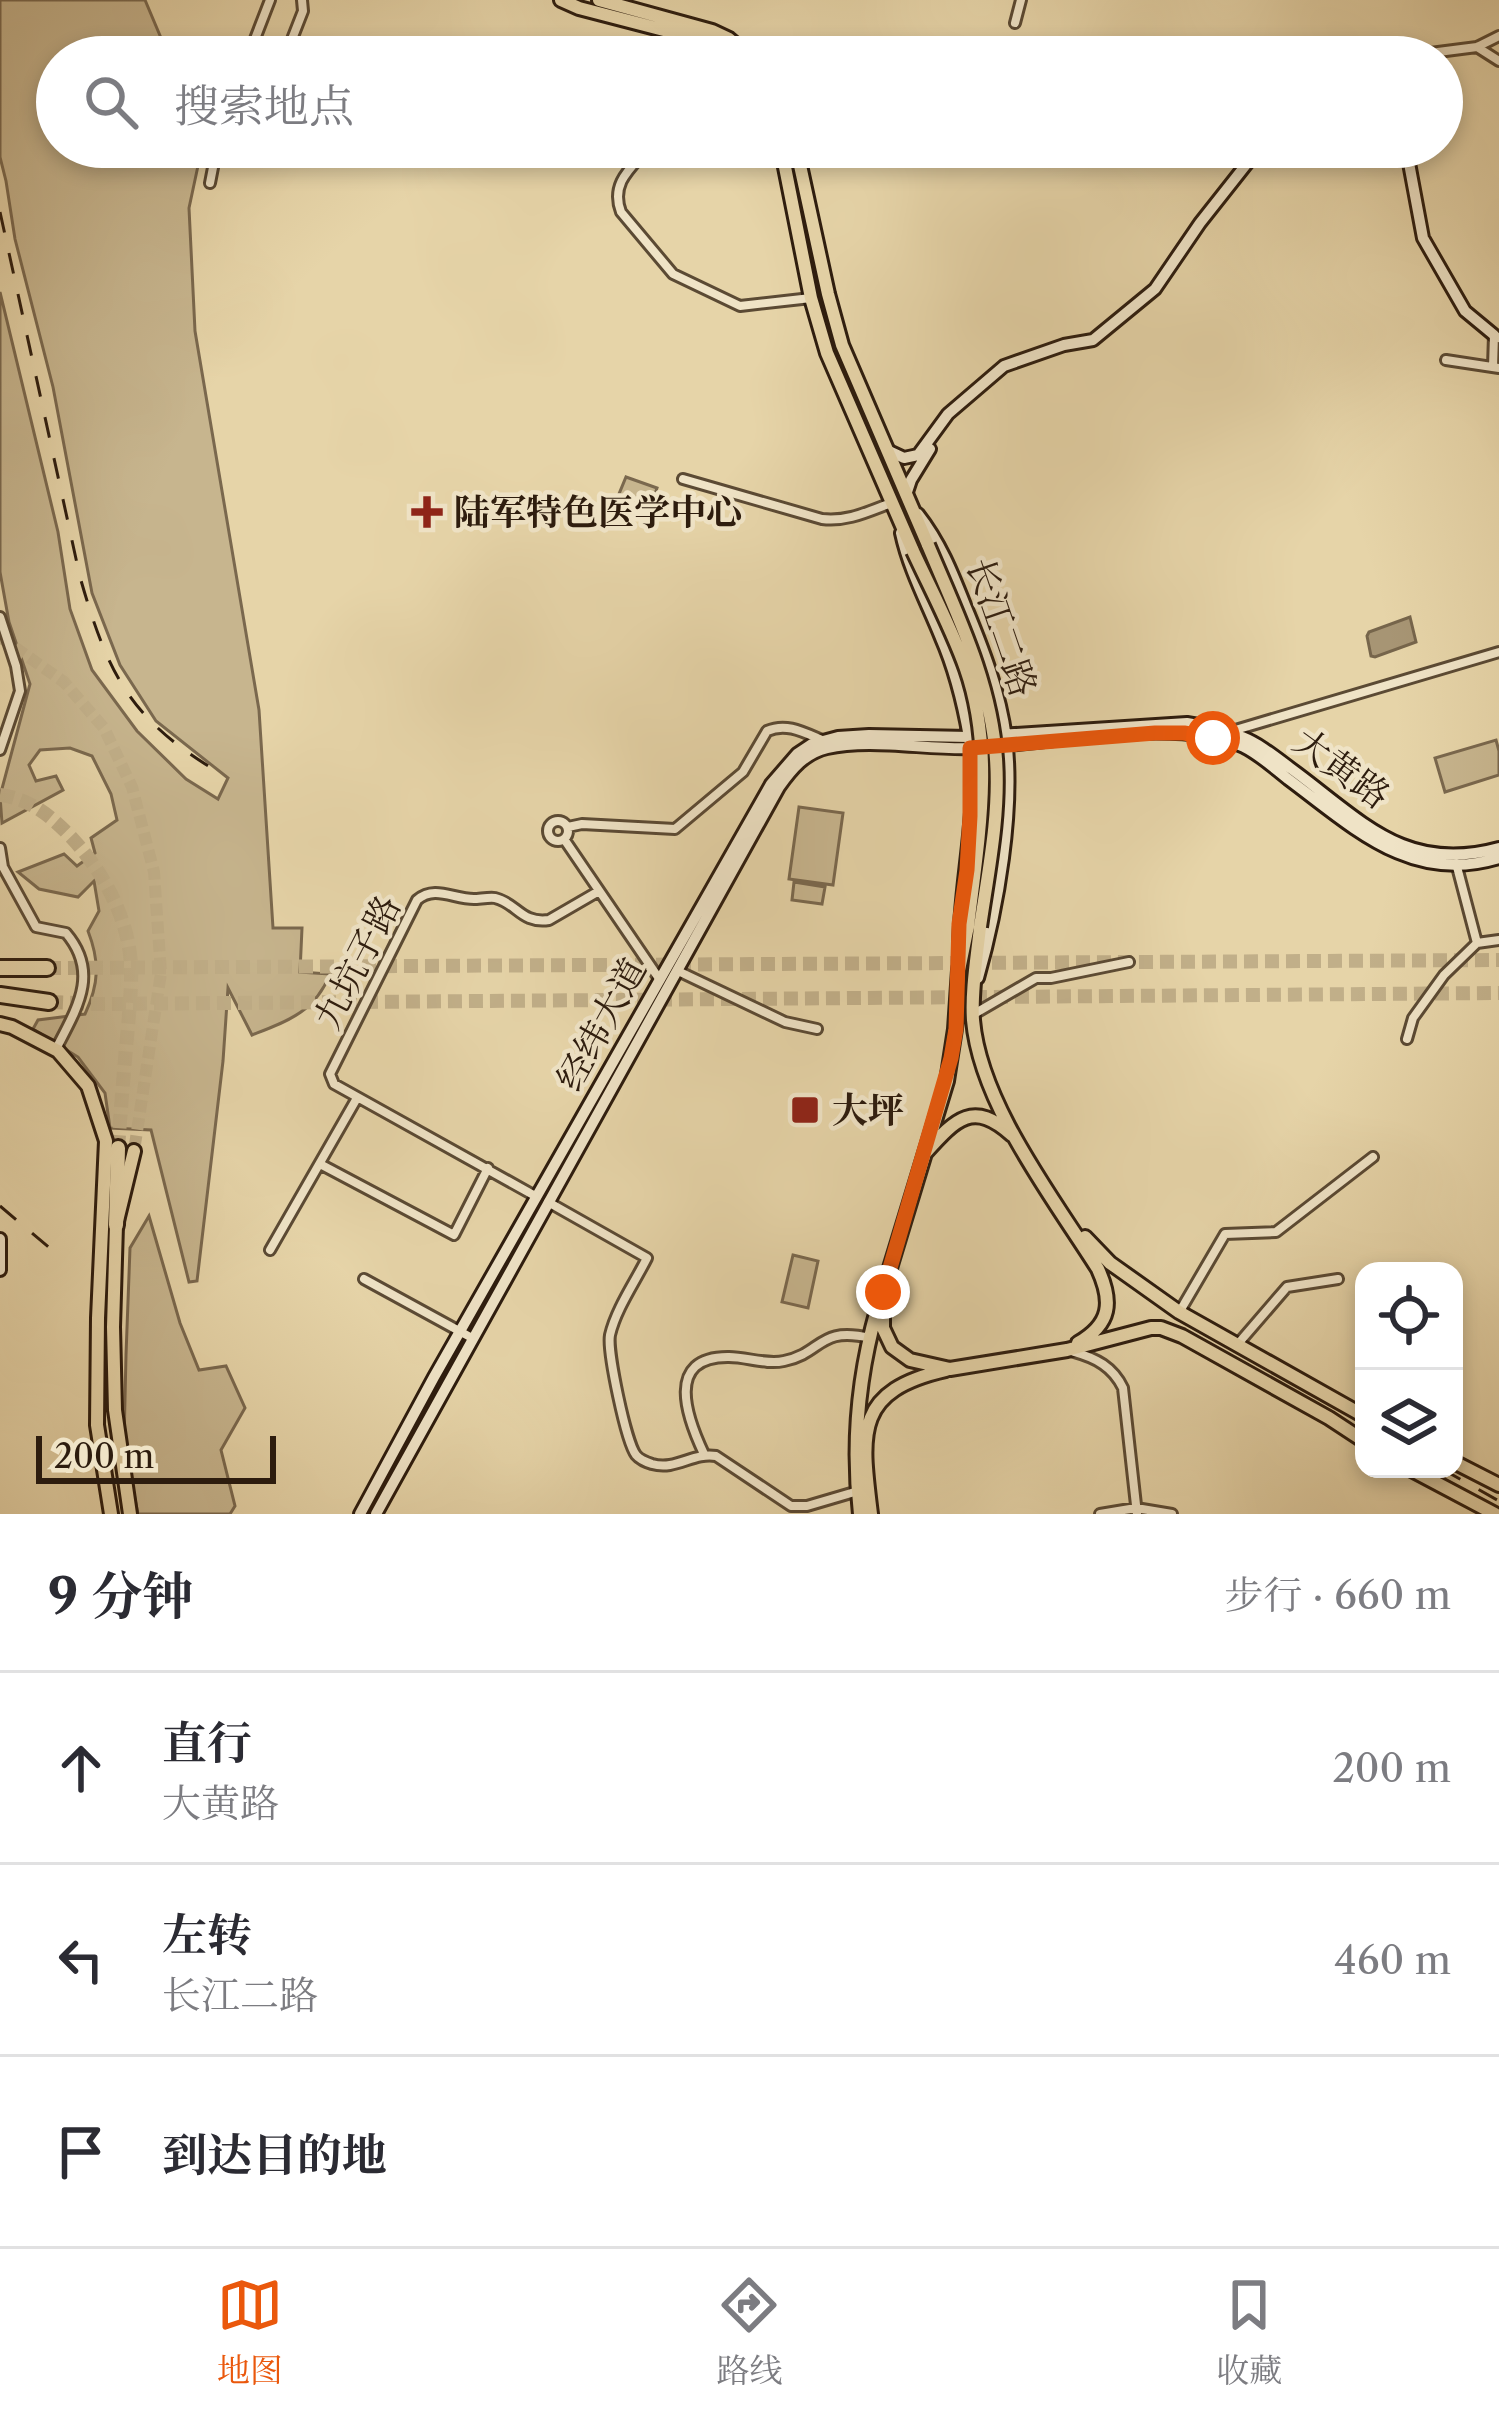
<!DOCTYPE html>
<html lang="zh">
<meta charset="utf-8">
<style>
body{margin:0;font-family:"Libre Caslon Text","Noto Serif SC",serif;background:#f7f7f7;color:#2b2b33}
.controls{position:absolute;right:36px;bottom:36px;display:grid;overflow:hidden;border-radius:24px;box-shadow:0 6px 18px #0003}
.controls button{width:108px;height:108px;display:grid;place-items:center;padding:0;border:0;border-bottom:3px solid #e1e1e2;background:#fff;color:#2b2b33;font:60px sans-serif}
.scale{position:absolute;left:36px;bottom:30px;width:240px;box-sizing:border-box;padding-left:12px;border:6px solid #2d1c0e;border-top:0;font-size:33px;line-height:42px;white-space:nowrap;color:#2d1c0e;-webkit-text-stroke:9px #efe3c6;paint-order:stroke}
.stop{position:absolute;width:36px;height:36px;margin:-27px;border:9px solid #ea580c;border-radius:50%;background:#fff}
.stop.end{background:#ea580c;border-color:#fff;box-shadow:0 3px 12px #0008}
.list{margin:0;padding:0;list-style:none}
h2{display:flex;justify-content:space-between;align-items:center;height:156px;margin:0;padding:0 48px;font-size:51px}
h2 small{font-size:39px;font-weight:400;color:#7c7c81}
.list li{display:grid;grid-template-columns:78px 1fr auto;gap:36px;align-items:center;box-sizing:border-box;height:192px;padding:0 48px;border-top:3px solid #e1e1e2}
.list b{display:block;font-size:45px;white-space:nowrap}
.list p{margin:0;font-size:39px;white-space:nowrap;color:#7c7c81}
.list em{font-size:39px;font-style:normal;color:#7c7c81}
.icon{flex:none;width:66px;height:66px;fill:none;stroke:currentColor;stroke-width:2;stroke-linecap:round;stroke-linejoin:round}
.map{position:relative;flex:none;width:1499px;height:1514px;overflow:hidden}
.search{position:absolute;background:#fff;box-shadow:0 6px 18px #0003;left:36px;right:36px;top:36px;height:132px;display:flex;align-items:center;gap:30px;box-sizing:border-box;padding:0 42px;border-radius:66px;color:#7c7c81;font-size:45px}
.sheet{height:732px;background:#fff}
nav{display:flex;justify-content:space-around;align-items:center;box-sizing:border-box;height:168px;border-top:3px solid #e1e1e2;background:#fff;font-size:33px;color:#7c7c81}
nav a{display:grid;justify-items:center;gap:6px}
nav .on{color:#ea580c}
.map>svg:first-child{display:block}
.green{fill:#c7b58e;stroke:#7a684e;stroke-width:3}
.water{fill:#a79574;stroke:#76654b;stroke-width:3}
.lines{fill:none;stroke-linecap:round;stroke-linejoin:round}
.primary-tunnel{stroke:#c1af89;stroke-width:12;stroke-dasharray:12 6;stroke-linecap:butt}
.highway-tunnel{stroke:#c1af89;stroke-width:14;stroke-dasharray:14 7;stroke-linecap:butt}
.street-casing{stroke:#5b4a34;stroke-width:14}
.secondary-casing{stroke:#2d1c0e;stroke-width:16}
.primary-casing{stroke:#2d1c0e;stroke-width:18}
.highway-casing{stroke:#2d1c0e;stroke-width:20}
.street{stroke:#efe3c6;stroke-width:8}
.secondary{stroke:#efe3c6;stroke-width:10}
.primary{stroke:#e6d4a8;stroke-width:12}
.highway{stroke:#e6d4a8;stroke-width:14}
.rail{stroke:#2d1c0e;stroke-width:3;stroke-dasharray:21 21;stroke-linecap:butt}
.primary-bridge-casing{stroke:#2d1c0e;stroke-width:18;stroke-linecap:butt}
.primary-bridge{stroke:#e6d4a8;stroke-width:12}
.route{stroke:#ea580c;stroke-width:15}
.poi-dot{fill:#8f2418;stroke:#efe3c6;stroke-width:4.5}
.labels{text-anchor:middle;stroke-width:9;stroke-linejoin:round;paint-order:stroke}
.poi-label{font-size:36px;font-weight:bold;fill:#2d1c0e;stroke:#efe3c6;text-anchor:start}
.street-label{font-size:36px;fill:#2d1c0e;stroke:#efe3c6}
</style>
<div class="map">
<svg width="1499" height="1514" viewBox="0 0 1499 1514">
<rect width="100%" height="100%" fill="#e6d4a8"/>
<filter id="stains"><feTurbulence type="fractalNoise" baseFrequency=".00167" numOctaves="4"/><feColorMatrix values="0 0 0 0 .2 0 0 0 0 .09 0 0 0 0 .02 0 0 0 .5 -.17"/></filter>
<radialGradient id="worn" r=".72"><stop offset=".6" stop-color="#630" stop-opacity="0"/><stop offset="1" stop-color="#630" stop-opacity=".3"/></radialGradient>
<path class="green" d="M 0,0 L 145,0 L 169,57 L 57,57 L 57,147 L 202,147 L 189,208 L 195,331 L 259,710 L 273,928 L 302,928 L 300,972 L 330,974 C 315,1012 288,1021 252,1035 L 228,988 L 223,1061 L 197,1281 L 189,1282 L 151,1130 L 110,1128 L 105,1093 L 78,1057 L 33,1029 L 38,1020 L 85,1014 C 99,984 100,962 88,931 L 99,911 L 94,881 L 78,897 L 39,889 L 18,872 L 64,854 L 77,866 L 95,853 L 91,838 L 117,820 L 111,794 L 92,756 L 70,748 L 40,750 L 29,765 L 36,781 L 56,776 L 63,790 L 2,823 L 0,796 L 30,684 L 9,622 L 0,572 L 0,292 L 58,532 L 70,609 L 92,670 L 137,731 L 186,779 L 218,799 L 228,778 L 156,721 L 120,665 L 92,593 L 53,387 L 15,239 L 6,181 L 0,157 Z
M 626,477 L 657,488 L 651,506 L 619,494 Z
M 1496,740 L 1499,751 L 1499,775 L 1445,792 L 1435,758 Z
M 799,807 L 843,813 L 833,885 L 789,879 Z
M 794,882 L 825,887 L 822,904 L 792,900 Z
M 149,1216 L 180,1323 L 199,1370 L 226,1366 L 245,1408 L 221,1450 L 235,1506 L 230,1514 L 138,1514 L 124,1442 L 126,1355 L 130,1248 Z
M 793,1255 L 818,1261 L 808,1308 L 782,1302 Z"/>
<path class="water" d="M 1410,617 L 1416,642 L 1375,657 L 1371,656 L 1367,636 L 1369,632 Z"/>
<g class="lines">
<path class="primary-tunnel" d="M 0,637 L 64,682 L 104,728 L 132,787 L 154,872 L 161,973 L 134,1151"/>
<path class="highway-tunnel" d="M 0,795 C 30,799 50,815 71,837 C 98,866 120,903 128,942 C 134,970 130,999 128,1027 C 124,1067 121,1108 118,1148
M 47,968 L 1499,960
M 49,1002 L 98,1004 L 1499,993"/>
<g class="street-casing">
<path id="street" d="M 1015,23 L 1021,0
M 1477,47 L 1499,61
M 1325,48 L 1372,57
M 248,57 L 270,0
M 285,57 L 303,11 L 302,0
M 615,57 L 617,54 L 623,57
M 1399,57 L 1477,47 L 1499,36
M 649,147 C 631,168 610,183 621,212 L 673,274 L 740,306 L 811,298
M 210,183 L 217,147
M 1446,360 L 1499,368
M 1493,367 L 1494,335 L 1499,338
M 683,479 L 822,519 C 847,522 867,512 891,503
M 0,617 L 16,666 L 20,691 L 0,750
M 1232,731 L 1499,652
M548 831a10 10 0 1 1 20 0a10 10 0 1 1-20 0Z
M 568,827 L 582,824 L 675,829 L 743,772 L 767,731 C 787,722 805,733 824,741
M 564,839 L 660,980
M 0,848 L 3,867 L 36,927 L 66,933 C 100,973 77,1008 56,1049
M 1456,863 L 1477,943
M 678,971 L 785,1022 L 817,1029
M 974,1014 L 1036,978 L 1051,978 L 1129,962
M 1407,1039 L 1413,1018 L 1444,975 L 1477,943 L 1499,940
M 320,1164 L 454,1235 L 488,1168
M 537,1197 L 334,1084 L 330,1074 L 417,900 C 435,885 453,899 474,899 C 479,899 490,897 495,898 C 517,903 521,924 549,920 L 599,891
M 548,1202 L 647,1258 C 635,1282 616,1309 610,1335 C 607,1351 626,1442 636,1455 C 640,1460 646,1462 652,1464 C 676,1471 693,1452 716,1456 L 791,1506 L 807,1506 L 858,1491
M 270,1250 L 357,1098
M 364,1279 L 472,1338
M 1180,1311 L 1225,1234 L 1276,1232 L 1373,1157
M 1237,1345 L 1287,1287 L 1338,1279
M 1074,1352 C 1096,1358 1113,1367 1123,1388 L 1137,1514
M 704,1454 C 687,1418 664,1356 729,1357 C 747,1357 766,1365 784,1361 C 823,1353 818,1326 870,1338
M 1100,1514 L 1136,1508 L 1172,1514"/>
</g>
<g class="secondary-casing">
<path id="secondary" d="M 1406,147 L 1423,238 L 1465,311 L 1494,335
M 889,451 L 904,458 L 918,455 L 948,414 L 1004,366 L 1064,345 L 1093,340 L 1155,289 L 1200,223 L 1260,147
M 906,495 L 911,480 L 930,449
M 918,514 C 940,542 952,572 965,605 C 983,648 1000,692 1006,738 C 1015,810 998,908 978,978
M 901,533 C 909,570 927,603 941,638 C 955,670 963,703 969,737 C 980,809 959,880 959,952
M 0,1239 L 0,1270
M 360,1514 L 434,1377 L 771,784 L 797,754 L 812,744 L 838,737 L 869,735 L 969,737 L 1187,723 C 1206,726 1224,729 1242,737 C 1262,745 1279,760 1297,773 C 1365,824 1408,873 1499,848
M 376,1514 L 779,787 C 792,769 805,753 827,748 C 870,738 928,750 973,748 C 1047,744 1177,716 1244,747 C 1260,755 1274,768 1288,779 C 1354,828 1411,885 1499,858"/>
</g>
<g class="primary-casing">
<path id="primary" d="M 561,0 L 579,8 L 710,42 L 732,57
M 599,0 L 712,31 L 729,39 L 750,57
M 781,147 L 811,298 L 827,353 L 913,551
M 796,147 L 828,294 L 842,345 L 928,545
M 968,926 L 959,970 L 955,1029 L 947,1081 L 883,1291 L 883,1328 L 892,1347 L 910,1360 L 950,1369 L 1067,1350 L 1151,1328 L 1161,1328 L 1182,1336 L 1329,1418 L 1364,1441
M 980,927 C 977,957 971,990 973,1020 C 980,1104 1054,1199 1098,1269 C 1113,1302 1111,1324 1078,1343
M 0,1024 L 12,1027 L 58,1051 L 88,1086 L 106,1141 L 98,1318 L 97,1425 L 111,1514
M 926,1152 C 956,1119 973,1100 1012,1135
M 1085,1237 L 1110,1263 L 1179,1312 L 1364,1416
M 1454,1462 L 1499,1485
M 1410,1469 L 1495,1514
M 130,1514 L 115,1410 L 113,1327 L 116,1225 L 134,1151
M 860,1514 C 852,1445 858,1377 877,1310
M 871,1514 C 861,1433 854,1391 946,1370"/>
</g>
<g class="highway-casing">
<path id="highway" d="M 0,968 L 47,968
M 0,995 L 49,1002
M 116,1225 L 118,1148"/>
</g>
<use href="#street" class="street"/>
<use href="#secondary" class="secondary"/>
<use href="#primary" class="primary"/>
<use href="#highway" class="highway"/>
<path class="rail" d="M 0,212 L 80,577 C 108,675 130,719 218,772
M 0,1206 L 52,1250
M 1442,1469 L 1499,1501"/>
<g class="primary-bridge-casing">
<path id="primary-bridge" d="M 928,545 C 957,614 991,682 996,759 C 1000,815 988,872 980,927
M 913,551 C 931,590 952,629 966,669 C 995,752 978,841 968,926"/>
</g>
<use href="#primary-bridge" class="primary-bridge"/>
</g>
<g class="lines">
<path class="route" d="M 883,1292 L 951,1058 L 956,1029 L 959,924 L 967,870 L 970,816 L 970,748 L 1155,733 L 1184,733 L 1213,738"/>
</g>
<g class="poi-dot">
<path d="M421 494h12v12h12v12h-12v12h-12v-12h-12v-12h12z"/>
<rect x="790" y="1095" width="30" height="30" rx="6"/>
</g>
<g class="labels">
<g class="poi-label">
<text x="454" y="525">陆军特色医学中心</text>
<text x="832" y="1123">大坪</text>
</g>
<g class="street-label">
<text transform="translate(1002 627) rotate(71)" y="13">长江二路</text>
<text transform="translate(1342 768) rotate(36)" y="13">大黄路</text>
<text transform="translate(357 962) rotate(-63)" y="13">九坑子路</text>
<text transform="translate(601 1024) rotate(-61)" y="13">经纬大道</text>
</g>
</g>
<rect width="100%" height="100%" filter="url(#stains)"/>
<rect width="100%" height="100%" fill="url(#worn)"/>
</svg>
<div class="controls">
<button><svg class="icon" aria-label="locate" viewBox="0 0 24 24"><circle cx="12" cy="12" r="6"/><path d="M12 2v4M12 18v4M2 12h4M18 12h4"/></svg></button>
<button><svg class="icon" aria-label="layers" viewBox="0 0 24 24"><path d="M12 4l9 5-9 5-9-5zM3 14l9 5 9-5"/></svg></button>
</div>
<div class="scale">200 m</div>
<div class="stop" style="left:1213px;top:738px"></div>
<div class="stop end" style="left:883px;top:1292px"></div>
<div class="search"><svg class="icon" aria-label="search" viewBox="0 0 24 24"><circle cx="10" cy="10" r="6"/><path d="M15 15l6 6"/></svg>搜索地点</div>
</div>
<section class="sheet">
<h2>9 分钟<small>步行 · 660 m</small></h2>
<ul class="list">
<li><svg class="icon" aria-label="ahead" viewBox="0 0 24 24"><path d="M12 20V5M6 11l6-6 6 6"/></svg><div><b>直行</b><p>大黄路</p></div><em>200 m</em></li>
<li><svg class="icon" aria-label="left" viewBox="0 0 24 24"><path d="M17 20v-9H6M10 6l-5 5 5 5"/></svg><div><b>左转</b><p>长江二路</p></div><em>460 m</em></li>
<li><svg class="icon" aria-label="arrive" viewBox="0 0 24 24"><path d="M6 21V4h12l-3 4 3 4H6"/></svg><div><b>到达目的地</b></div></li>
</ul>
</section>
<nav>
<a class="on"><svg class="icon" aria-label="map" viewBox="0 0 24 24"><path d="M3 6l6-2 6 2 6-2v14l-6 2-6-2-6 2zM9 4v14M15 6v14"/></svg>地图</a>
<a><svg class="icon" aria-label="directions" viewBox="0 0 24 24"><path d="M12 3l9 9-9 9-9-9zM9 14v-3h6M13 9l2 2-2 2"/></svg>路线</a>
<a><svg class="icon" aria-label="saved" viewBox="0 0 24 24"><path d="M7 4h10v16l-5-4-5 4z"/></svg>收藏</a>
</nav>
